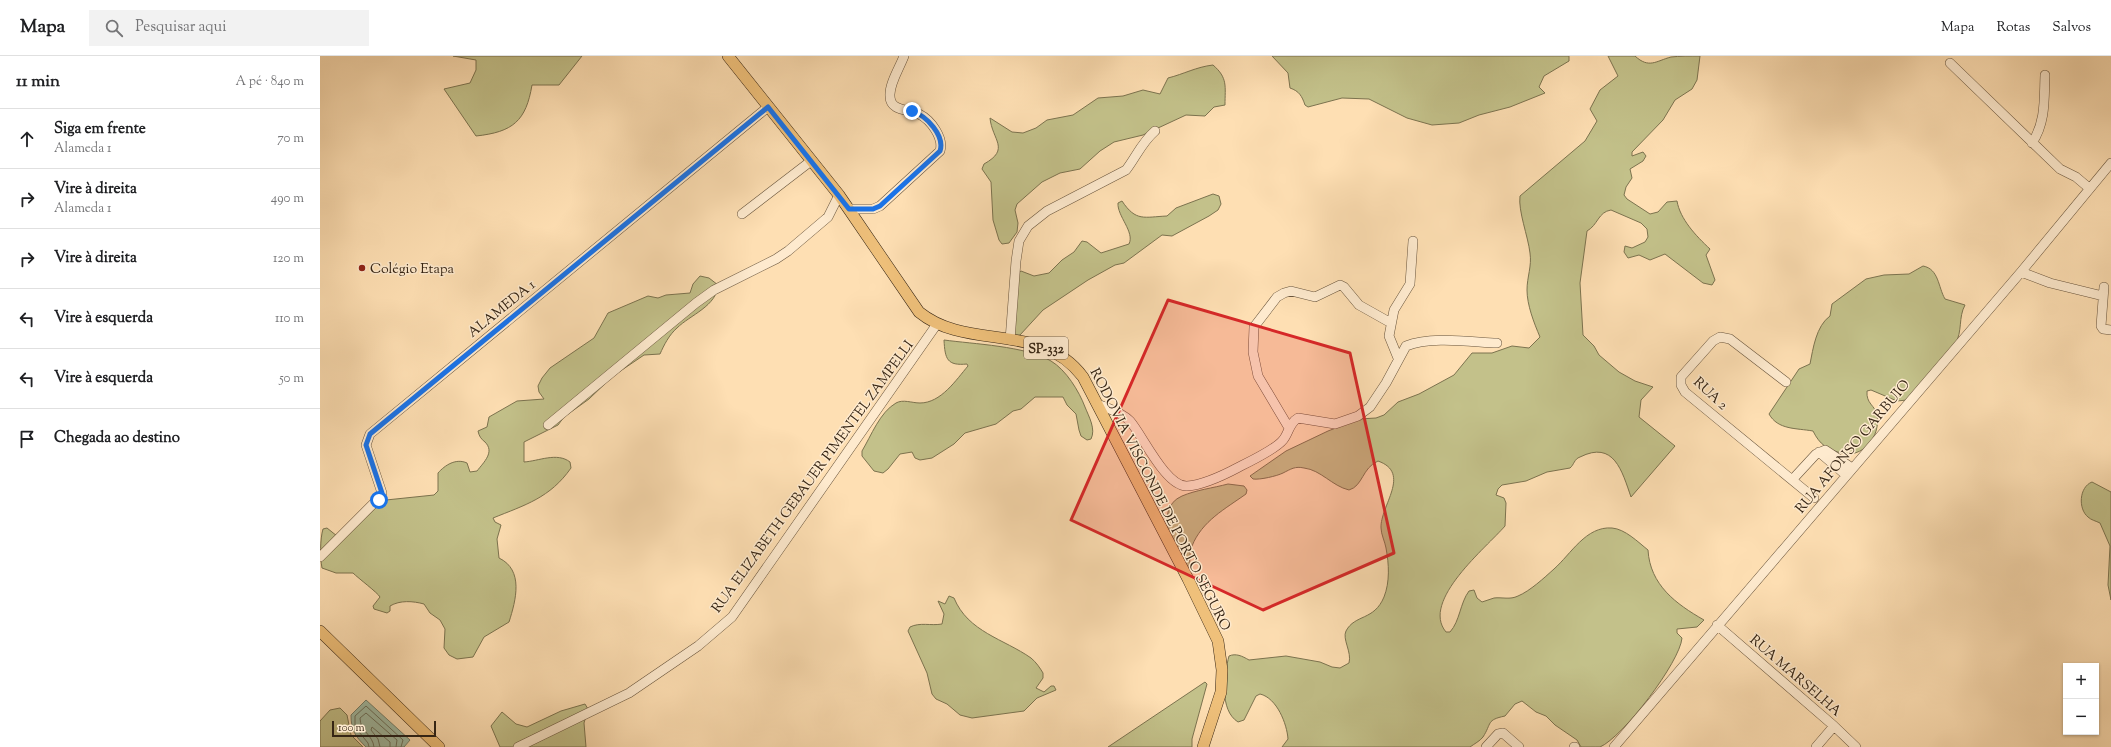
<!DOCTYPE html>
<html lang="pt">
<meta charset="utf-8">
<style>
body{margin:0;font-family:"Sorts Mill Goudy",serif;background:#f2f2f2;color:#202124}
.controls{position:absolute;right:12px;bottom:12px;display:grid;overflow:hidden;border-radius:0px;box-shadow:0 1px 3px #0004}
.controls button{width:36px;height:36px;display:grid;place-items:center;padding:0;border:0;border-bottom:1px solid #e0e0e0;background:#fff;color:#202124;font:20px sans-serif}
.scale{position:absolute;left:12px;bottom:10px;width:104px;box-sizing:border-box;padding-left:4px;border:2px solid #362514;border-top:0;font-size:11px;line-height:14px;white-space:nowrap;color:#362514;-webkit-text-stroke:3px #feeace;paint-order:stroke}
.stop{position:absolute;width:12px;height:12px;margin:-9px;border:3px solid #1a73e8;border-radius:50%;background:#fff}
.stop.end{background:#1a73e8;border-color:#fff;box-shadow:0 1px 4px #0008}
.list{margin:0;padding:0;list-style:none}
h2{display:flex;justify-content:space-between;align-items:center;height:52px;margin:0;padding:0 16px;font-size:17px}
h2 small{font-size:13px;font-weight:400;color:#757577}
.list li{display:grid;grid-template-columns:26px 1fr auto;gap:12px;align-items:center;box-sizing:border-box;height:60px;padding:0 16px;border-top:1px solid #e0e0e0}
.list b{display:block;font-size:15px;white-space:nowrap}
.list p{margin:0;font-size:13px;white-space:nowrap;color:#757577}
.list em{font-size:13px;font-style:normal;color:#757577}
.icon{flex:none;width:22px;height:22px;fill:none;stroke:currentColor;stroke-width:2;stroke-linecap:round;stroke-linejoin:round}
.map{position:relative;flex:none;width:1791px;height:691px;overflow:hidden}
header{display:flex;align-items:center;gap:24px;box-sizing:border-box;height:56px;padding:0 20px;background:#fff;border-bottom:1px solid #e0e0e0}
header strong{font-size:19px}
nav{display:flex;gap:22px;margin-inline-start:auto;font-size:14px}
.search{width:280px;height:36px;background:#f2f2f2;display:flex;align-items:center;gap:10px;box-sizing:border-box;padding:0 14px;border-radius:0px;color:#757577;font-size:15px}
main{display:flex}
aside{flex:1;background:#fff}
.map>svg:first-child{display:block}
.green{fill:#c3c18a;stroke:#7c734f}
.water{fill:#a1bda6;stroke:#76806c}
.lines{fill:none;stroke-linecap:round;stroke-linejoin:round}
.shore{stroke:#6c715d;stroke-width:1}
.minor-casing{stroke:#68543c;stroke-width:10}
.major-casing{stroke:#362514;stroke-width:12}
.minor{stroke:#feeace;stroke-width:9}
.major{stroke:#efc07a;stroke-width:11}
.route{stroke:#1a73e8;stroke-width:5}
.marked{fill:#d62828;fill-opacity:0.2;stroke:#d62828;stroke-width:3;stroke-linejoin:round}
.poi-dot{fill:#8f2418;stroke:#feeace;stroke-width:1.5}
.labels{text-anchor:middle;stroke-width:3;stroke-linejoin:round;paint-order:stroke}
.shield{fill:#feeace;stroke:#72604c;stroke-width:1}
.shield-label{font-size:13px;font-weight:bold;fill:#362514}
.poi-label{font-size:14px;fill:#362514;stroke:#feeace;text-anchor:start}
.street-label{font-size:14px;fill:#362514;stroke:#feeace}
</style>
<header>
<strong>Mapa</strong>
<div class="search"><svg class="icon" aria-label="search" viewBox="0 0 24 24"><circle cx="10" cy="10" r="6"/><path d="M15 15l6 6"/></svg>Pesquisar aqui</div>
<nav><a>Mapa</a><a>Rotas</a><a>Salvos</a></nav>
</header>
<main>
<aside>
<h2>11 min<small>A pé · 840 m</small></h2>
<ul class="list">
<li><svg class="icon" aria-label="ahead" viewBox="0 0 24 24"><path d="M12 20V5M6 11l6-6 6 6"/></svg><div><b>Siga em frente</b><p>Alameda 1</p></div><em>70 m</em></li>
<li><svg class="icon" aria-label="right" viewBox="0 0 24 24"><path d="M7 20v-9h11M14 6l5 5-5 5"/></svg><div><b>Vire à direita</b><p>Alameda 1</p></div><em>490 m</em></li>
<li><svg class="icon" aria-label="right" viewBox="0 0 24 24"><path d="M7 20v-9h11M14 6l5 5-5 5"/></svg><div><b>Vire à direita</b></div><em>120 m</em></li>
<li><svg class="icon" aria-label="left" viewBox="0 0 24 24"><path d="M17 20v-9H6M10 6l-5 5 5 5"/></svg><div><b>Vire à esquerda</b></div><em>110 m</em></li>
<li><svg class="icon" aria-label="left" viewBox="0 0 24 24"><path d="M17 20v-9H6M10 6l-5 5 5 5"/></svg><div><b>Vire à esquerda</b></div><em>50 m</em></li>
<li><svg class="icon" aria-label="arrive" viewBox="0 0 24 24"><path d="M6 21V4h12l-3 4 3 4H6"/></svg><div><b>Chegada ao destino</b></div></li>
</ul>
</aside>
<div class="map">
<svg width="1791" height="691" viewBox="0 0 1791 691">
<rect width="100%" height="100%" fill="#fedfb3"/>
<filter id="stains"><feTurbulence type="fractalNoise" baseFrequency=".005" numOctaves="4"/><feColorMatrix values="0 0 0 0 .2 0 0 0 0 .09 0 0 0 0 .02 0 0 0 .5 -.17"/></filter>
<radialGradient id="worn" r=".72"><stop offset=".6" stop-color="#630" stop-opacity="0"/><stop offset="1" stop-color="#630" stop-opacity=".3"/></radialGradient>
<path class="green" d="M 133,0 L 262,0 L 239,29 L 212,29 C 206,65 193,76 156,80 L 124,33 L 150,27 L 156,14 L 156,4 Z
M 952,0 L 1249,0 L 1249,5 L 1224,20 L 1219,31 L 1225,37 L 1190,51 L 1159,59 L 1139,67 L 1112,69 L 1087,62 L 1049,43 L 1022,42 L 988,51 L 985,49 C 982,40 979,35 970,32 L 968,17 Z
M 1288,0 L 1315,0 C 1329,13 1336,5 1351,1 C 1359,0 1371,0 1380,0 L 1377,24 L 1372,33 L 1355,44 L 1343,64 L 1312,96 L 1312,100 L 1323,96 L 1326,100 L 1323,105 L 1310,113 L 1312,122 L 1306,131 L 1304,139 L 1307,143 L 1330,158 L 1338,156 L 1347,146 L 1357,145 C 1360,163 1376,180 1390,193 L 1386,199 L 1395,224 L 1392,229 L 1383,227 L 1345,198 L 1330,204 L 1319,199 L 1308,202 L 1304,196 L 1305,190 L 1312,192 L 1325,186 L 1328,181 L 1327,173 L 1321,167 L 1291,154 C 1278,156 1278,169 1267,175 L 1260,227 L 1263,279 L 1274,290 L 1279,299 L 1299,316 L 1315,325 L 1333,331 L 1321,344 L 1319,361 L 1355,390 L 1311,441 C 1302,415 1294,384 1260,401 C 1254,403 1254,409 1250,412 L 1227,416 L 1206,425 L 1182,429 L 1178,433 L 1176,439 L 1184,442 L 1186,447 L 1185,470 C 1167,491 1100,545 1126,576 L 1130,576 C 1140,565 1140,547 1149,535 L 1154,534 L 1157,542 L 1162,546 C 1166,545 1170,543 1174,542 C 1182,541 1190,544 1198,540 C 1210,535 1224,522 1234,513 C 1251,498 1266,470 1292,472 C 1305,473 1318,486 1328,494 C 1330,529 1356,548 1384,564 L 1377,571 L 1357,573 L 1357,577 L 1362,582 C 1360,606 1303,681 1280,691 C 1275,691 1267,691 1261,691 L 1257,684 L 1235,669 L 1226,660 L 1216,656 L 1202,645 L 1195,648 L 1185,660 C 1166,664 1172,667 1163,681 C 1160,685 1154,688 1150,691 L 962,691 L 968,683 C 967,668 957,642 940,638 L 936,640 L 924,664 L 918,666 C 899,654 904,619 909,600 C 916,597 922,600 929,604 L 966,600 L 1000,606 L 1012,611 L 1020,612 L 1029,607 C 1032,596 1022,583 1026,575 C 1035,558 1054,565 1064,541 C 1070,526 1069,508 1066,492 C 1065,486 1061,478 1061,472 C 1060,450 1092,417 1058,405 C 1042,412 1043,430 1029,434 C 1012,430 1001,414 984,412 C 975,410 971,413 963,417 C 957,420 940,424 933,423 L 930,420 L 966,395 L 1008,375 L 1039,363 L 1056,362 L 1064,359 L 1078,346 L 1099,338 L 1134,319 L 1152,297 L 1172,297 L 1192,290 L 1209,292 L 1220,281 C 1214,267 1207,249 1207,234 C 1207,221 1212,210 1210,197 C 1208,180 1198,155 1200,140 L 1265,85 L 1277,65 L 1270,53 L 1280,34 L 1298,20 Z
M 893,9 C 908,22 905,30 905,49 L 894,51 L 885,60 L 866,59 L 823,79 L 794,86 L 780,95 L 760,113 L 740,117 L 722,126 L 697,148 L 695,154 L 698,167 L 697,176 L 689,187 L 682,188 L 679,184 L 673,164 L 671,126 L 662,113 L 664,108 C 691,93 672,84 670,62 L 692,76 L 703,77 L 716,72 L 727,64 L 753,59 L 778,42 L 803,40 L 823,34 L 840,38 L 848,22 C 864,18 876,11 893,9 Z
M 893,138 L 899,140 L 901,148 L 898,154 L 889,160 L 852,180 L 842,179 L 804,207 L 795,209 L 768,224 L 723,254 L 700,279 L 696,280 L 693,279 L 695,219 L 701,215 L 714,220 L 729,217 L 742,204 L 754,196 L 762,185 L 767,186 L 781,197 L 809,188 C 815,176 797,160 798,147 L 802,145 C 816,166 824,161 847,160 L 856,152 Z
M 1603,210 C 1619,213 1618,231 1625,243 L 1645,249 C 1638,262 1643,274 1635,289 L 1587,344 L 1577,345 L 1551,334 L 1547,335 C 1546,348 1555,349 1557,359 C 1561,381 1542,403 1521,397 C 1507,393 1500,389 1493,375 C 1476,372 1458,374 1449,358 L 1479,313 L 1490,308 C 1493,293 1496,270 1510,260 L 1512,248 L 1546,223 L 1564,219 L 1589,218 Z
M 380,220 L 389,222 L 398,229 C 397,250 370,259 357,272 C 349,279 344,289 340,298 L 324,299 L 293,320 L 269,343 L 244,361 L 238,369 L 204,386 L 204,406 C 219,405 237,396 250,406 L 251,412 C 230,442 205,449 173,462 L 175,466 L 181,469 L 177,483 L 179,502 C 204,514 196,544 189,566 L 164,581 L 153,601 L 137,603 L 129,599 L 124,592 L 125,573 L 120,564 L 110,557 L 104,548 C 93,545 80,544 70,550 L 70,555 L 67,557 L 54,553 L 53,550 L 60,541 C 58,537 38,522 33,517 L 16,517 L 2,512 C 0,502 0,483 3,473 L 7,472 L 17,480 L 66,444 L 114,439 L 118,435 L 118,417 C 125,409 136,402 147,407 L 150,416 L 157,415 C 164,406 175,396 165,386 C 161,383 159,380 158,375 L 167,371 L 169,361 L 197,345 L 224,343 L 219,336 L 218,330 L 222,322 L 230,312 L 274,282 L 288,257 L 328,240 L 338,242 L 346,239 L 370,237 L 373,228 Z
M 624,284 C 653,288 706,290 731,305 C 746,314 759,335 765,351 C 769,361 776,373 771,383 L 767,384 L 761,380 L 759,374 L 756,358 L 747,349 L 743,341 L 715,341 L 701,353 L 693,355 L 676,368 L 645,377 L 634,388 L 612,402 L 600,404 L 595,402 L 592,396 L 580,398 L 568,413 L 563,417 L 554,415 L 542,400 L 542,395 C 551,380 560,356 576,347 C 583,343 592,347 600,347 C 621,347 636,324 648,310 L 647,308 C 627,310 625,303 624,284 Z
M 1772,426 L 1791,436 L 1791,544 L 1788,529 L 1790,490 L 1780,467 C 1776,465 1771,464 1768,461 C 1758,453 1759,431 1772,426 Z
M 908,428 L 924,430 L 927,434 L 926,438 C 905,453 882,465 872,490 C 868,499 872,508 867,517 C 854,499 832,453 862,440 C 876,434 893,432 908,428 Z
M 629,540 L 634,542 C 648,576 684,583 711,602 C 716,606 720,612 723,617 L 723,622 L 716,632 L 724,636 L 731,630 L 734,630 L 736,634 L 717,642 L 704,655 L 652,662 L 640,659 L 627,648 L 616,643 L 612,638 L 607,617 L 588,575 L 590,571 C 600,566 611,570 622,568 L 624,558 L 618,545 L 625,548 Z
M 885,626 L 887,628 L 872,683 L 872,691 L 788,691 Z
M 265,648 L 268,653 L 264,667 L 266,691 L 180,691 L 171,670 L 182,656 L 196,668 L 207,671 L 241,655 Z
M 20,652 L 27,659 L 31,679 L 43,691 L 0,691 L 0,665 L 10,654 Z"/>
<path class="water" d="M 46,644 L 90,684 L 84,691 L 46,691 C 35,680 31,674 31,659 Z"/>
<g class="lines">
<path class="shore" d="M 49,691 L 48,687 L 35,671 L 35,660 L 46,650 L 83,684 L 81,691
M 54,691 C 53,679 40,675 40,662 L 46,657 L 77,684 L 76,691
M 60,691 L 58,683 L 51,674 L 52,671 L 70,686 L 70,691"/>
<g class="minor-casing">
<path id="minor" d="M 1630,7 L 1740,113 L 1756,121 L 1769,132
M 1712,87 C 1726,66 1724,43 1725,19
M 529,153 L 553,153 L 560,150 L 620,95 C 624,82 611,64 599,58 C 590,53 570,56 570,40 C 569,28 580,11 584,0
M 422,158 L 491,105
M 1701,216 L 1730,227 L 1783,240
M 1784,231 L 1781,270 L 1783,273 L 1791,274
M 690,284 L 696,205 L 699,185 L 708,170 L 727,155 L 806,114 C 816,101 822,86 835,75
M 1078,302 L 1069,280 L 1074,254 L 1090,228 L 1093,185
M 1466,326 L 1410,283 L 1400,281 L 1393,285 L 1361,321 L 1361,329 L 1365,336 L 1494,442
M 778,348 C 789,353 801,356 810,365 C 823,380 846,431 867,430 C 884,429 904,419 919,411 C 929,406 956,393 963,384 C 969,377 969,367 978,362 L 1015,368 L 1038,360 L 1050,351 L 1066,327 L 1086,290 C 1111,280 1151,286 1177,287
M 228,369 L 376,247 L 394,234 L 456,203 L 468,195 L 508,161 L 519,139
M 969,372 L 938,320 L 933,296 L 934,271 L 957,241 L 964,237 L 971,235 L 995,241 L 1020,229 L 1024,231 L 1039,249 L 1071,267
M 1499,396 L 1526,419
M 1472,424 L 1496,398 L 1505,394 L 1532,412
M 0,501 L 61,440 L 62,437 L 46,389 L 50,378 L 448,51
M 1397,569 L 1514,670 L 1536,691
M 198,691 L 309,637 L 378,590 L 412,561 L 617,268
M 1166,691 L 1178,678 L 1183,677 L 1199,691
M 1254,691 L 1255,691
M 1294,691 L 1701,216 L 1791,107
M 1496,691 L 1514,670"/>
</g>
<g class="major-casing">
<path id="major" d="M 408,0 L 519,139 L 599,256 C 648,296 720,264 763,321 L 868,523 L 898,585 L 902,614 L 901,636 L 883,691
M 0,575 L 119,691"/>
</g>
<use href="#minor" class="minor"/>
<use href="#major" class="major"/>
</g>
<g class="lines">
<path class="route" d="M 59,444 L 62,437 L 46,389 L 50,378 L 448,51 L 529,153 L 553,153 L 560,150 L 620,95 C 625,80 607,60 592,55"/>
</g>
<path class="marked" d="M 848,244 L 1030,297 L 1074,497 L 943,554 L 751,464 Z"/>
<circle class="poi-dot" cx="42" cy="212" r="4"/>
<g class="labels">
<rect class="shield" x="704" y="281" width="44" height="22" rx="3"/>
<g class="shield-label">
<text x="726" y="297">SP-332</text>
</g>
<g class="poi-label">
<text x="50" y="217">Colégio Etapa</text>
</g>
<g class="street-label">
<text transform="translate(181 252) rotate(-39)" y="5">ALAMEDA 1</text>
<text transform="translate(1391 337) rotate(43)" y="5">RUA 2</text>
<text transform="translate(1532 390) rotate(-50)" y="5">RUA AFONSO GARBUIO</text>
<text transform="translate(492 420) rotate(-54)" y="5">RUA ELIZABETH GEBAUER PIMENTEL ZAMPELLI</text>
<text transform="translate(841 443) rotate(63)" y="5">RODOVIA VISCONDE DE PORTO SEGURO</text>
<text transform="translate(1476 619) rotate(41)" y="5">RUA MARSELHA</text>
</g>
</g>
<rect width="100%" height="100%" filter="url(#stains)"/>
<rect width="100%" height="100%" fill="url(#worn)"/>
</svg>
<div class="controls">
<button>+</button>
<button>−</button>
</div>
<div class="scale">100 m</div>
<div class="stop" style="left:59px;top:444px"></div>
<div class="stop end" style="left:592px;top:55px"></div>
</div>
</main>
